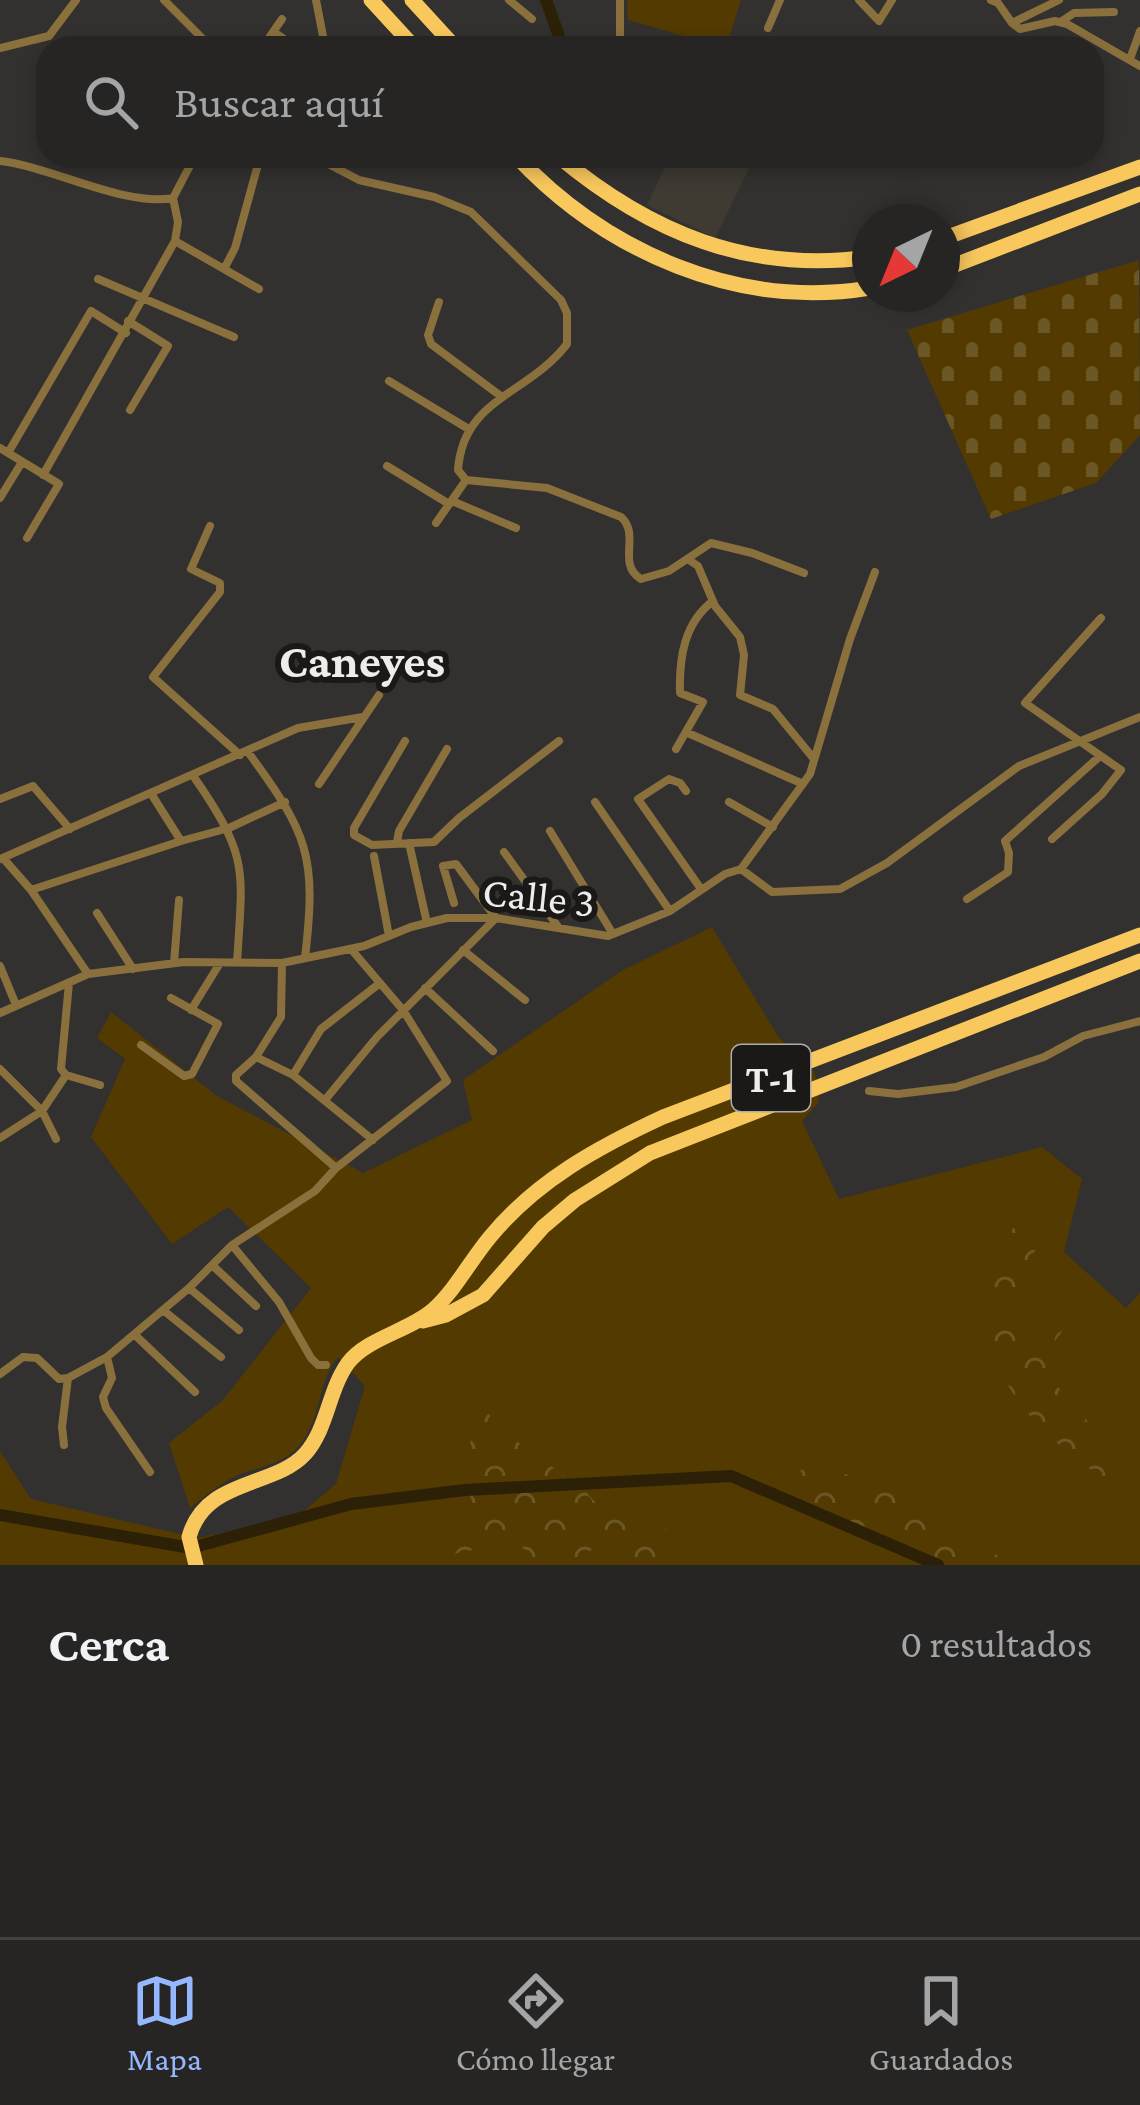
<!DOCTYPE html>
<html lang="es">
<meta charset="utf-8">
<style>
body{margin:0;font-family:"Crimson Pro",serif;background:#323130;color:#f1f3f6}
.compass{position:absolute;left:852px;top:204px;width:108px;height:108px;border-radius:50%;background:#262523;box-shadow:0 6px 18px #0003;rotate:223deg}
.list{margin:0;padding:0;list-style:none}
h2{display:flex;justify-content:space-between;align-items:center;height:156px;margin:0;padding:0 48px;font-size:51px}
h2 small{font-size:39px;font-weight:400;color:#a4a5a6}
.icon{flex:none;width:66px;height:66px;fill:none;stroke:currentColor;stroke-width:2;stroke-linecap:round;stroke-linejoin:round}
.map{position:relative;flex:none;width:1140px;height:1565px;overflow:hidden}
.search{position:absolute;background:#262523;box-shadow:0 6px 18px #0003;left:36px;right:36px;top:36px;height:132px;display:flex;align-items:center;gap:30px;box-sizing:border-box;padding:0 42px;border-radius:36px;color:#a4a5a6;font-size:45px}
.sheet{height:372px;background:#262523}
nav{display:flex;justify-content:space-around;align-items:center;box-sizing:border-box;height:168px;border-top:3px solid #424241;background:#262523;font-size:33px;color:#a4a5a6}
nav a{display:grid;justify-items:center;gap:6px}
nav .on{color:#94b7fd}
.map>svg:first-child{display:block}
.built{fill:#3f3a32}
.green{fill:#523a00}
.forest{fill:url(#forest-crowns)}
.cemetery{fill:url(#cemetery-stones)}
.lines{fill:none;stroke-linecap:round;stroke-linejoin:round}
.river{stroke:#2c2006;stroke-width:12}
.street{stroke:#89703d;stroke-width:8}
.highway{stroke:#f9c85d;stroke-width:15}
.labels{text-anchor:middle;stroke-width:12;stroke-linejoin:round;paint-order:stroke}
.shield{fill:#1a1918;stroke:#aeadac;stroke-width:3}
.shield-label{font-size:39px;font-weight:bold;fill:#eeedeb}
.street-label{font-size:42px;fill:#eeedeb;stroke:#1a1918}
.quarter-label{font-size:48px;font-weight:bold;fill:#eeedeb;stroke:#1a1918}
</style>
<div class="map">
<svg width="1140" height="1565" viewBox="0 0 1140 1565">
<defs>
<pattern id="forest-crowns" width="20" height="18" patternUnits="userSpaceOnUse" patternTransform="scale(3)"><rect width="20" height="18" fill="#523a00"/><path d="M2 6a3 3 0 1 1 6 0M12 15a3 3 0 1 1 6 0" fill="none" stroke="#6b5725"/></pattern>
<pattern id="cemetery-stones" width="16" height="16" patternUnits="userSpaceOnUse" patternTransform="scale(3)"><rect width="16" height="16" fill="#523a00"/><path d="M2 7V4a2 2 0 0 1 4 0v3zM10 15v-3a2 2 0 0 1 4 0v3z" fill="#6b5725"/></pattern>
</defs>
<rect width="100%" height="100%" fill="#33312f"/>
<path class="built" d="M 670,156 L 755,156 L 715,238 L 647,205 Z"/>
<path class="green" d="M 627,0 L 741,0 L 726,48 L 628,20 Z
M 712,927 L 779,1038 L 810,1064 L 820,1087 L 818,1103 L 802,1121 L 839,1199 L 1042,1147 L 1082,1179 L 1064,1252 L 1126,1308 L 1140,1293 L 1140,1565 L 0,1565 L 0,1451 L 31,1499 L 197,1538 L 294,1519 L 336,1484 L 365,1386 L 338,1357 C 318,1382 321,1417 302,1442 C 285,1465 260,1466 236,1476 C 219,1484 205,1496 190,1508 L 169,1443 L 223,1400 L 311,1288 L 228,1207 L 172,1244 L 91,1137 L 125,1059 L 97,1038 L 111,1012 L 217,1096 L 363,1173 L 472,1120 L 463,1080 L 623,970 Z"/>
<path class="forest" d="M 1034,1220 C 1043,1257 1018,1291 1020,1328 L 1034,1340 L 1067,1297 L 1085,1300 C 1076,1321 1046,1341 1048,1363 C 1052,1392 1088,1415 1101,1440 C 1105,1446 1105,1452 1109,1457 C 1117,1468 1128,1473 1140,1478 L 1140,1497 C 1101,1482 1046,1439 1021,1405 C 1004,1383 993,1354 981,1330 L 995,1320 C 996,1295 986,1273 988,1248 L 1016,1226 Z
M 480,1406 L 518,1442 L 586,1492 L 597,1504 L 673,1532 L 683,1546 L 686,1565 L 632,1565 L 636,1547 C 608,1534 595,1544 575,1565 L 532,1565 L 532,1558 L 519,1544 L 500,1544 L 444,1556 L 441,1537 L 465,1510 L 472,1493 L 455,1487 L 451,1467 L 466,1459 C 473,1440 471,1423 480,1406 Z
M 824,1466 L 942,1510 L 968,1535 L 1011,1565 L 921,1565 L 879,1533 L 841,1521 L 773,1482 L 806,1468 Z"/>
<path class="cemetery" d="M 1139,260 L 1140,435 L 1096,483 L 991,519 L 907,330 Z"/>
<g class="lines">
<path class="river" d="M 546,0 L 560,39 L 556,48
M 0,1515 L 191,1548 L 351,1504 L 465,1490 L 731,1476 L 938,1565"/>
<path class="street" d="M 164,0 L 212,48
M 316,0 L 323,36 L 318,48
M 509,0 L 532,19
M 859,0 L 879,21 L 892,0
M 991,0 L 998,3 L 1012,23
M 1062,21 L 1074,13 L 1114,12
M 1012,23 L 1020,29 L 1055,21 L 1067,24 L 1140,66
M 1012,23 L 1059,0
M 768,28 L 780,0
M 274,32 L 297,48
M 0,48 L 49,36 L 76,0
M 262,48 L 282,19
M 620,48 L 620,0
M 1130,59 L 1140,31
M 195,156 L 173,198 L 178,222 L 175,241 L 259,289
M 313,156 L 359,180 L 434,197 L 471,212 L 561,300 L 567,313 L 567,344 C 528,395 463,398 458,470 L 466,480 L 547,488 L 621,517 C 641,535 616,564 641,579 L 669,571 L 711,543 L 752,553 L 804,573
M 629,158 L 630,156
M 0,161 C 53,167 124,207 173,198
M 224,269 L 235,248 L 257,168
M 98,279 L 234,337
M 439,302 L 428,335 L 431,344 L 502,397
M 128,321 L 168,346 L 130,410
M 389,381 L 467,428
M 0,448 L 59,484 L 27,538
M 8,453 L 91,311 L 126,333
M 387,466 L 449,504
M 43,475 L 175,241
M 0,498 L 22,462
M 452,501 L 516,528
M 436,523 L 466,480
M 210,526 L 191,569 L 220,583 L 220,592 L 153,677 L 240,755
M 689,560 L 698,566 L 715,606 L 740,637 L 744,655 L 740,695 L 773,709 L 814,759
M 688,733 L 803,784
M 405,741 L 354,828 L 354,835 L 372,845 L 434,842 L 459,818 L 559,741
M 676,749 L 703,702 L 680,693 C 679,658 684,623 713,601
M 248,752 C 308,834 317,855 305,958
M 194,777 C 249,857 243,868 237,962
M 319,784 L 379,695
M 686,791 L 680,783 L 669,779 L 638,799 L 701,889
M 0,799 L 33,786 L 70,829
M 595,802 L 670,911
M 729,802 L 773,827
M 550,831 L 613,934
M 1052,839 L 1102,794 L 1121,770 L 1025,703 L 1101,618
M 181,841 L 229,828 L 285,802
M 397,842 L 399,831 L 447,749
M 409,843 L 427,923
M 504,852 L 559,928
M 374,856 L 389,936
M 3,858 L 31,890 L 88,974
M 0,859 L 298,728 L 363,717
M 741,869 L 772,892 L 840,889 L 887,863 L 1019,766 L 1140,717
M 31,890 L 181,841 L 152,795
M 967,899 L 1008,872 L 1009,853 L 1005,841 L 1100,756
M 97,913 L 133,969
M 463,950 L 525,1000
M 174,963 L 179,900
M 282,963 L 281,1017 L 256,1057 L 293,1075 L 373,1140
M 0,966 L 16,1005
M 425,988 L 493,1051
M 191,1010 L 220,963
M 0,1013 L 88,974 L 184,962 L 282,963 L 364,946 L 411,927 L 447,918 L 496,918 L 608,936 L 670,911 L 725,874 L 741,869 L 810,774 L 850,639 L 875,572
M 141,1045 L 184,1076 L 192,1074 L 218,1024 L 171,998
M 256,1057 L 236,1075 L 236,1081 L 336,1168
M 0,1069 L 42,1111 L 56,1139
M 66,1075 L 100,1085
M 293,1075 L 321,1029 L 380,983
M 869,1091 L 898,1094 L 956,1087 L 1044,1057 L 1083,1036 L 1140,1021
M 325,1100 L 377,1037 L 496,918 L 456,864 L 443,866 L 454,903
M 0,1138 L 42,1111 L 66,1075 L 61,1069 L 69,983
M 232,1245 L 279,1302 L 311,1358 L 318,1365 L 326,1365
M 212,1265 L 256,1306
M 189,1288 L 239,1330
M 163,1310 L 221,1357
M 135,1335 L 195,1392
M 0,1374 L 23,1357 L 37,1358 L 59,1379 L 68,1378
M 64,1445 L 62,1427 L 68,1378 L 107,1357
M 150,1472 L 106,1408 L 103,1397 L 112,1378 L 107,1357 L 189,1288 L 232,1245 L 315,1191 L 336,1168 L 447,1081 L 403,1010 L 351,949"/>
<path class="highway" d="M 371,0 L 415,48
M 412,0 L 456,48
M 516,156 C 606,252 738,310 870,288
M 558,156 C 650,233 750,274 870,257
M 942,239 L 1140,167
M 942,270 L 1140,194
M 423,1321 L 446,1315 L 483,1295 L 543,1227 L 575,1200 L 650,1153 L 1140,961
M 196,1565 L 189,1537 C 205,1478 274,1488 305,1454 C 328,1428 328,1391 348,1363 C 367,1338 409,1331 433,1310 C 456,1289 470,1261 490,1237 C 536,1181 598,1147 663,1117 L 1140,935"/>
</g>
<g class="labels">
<rect class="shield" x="732" y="1045" width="78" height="66" rx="9"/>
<g class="shield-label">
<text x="771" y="1092">T-1</text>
</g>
<g class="street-label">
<text transform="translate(539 896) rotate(6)" y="15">Calle 3</text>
</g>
<g class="quarter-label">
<text x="362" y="677">Caneyes</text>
</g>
</g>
</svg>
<svg class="compass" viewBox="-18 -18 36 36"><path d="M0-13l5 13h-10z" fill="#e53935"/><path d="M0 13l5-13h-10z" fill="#a4a5a6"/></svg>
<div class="search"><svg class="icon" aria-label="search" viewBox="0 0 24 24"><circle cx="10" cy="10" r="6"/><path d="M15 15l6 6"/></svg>Buscar aquí</div>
</div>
<section class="sheet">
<h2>Cerca<small>0 resultados</small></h2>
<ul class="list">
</ul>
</section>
<nav>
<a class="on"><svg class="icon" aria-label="map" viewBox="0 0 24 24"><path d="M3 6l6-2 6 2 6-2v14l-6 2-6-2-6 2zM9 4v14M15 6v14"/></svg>Mapa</a>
<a><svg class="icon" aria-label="directions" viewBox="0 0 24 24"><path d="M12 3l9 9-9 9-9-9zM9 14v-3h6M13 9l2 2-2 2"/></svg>Cómo llegar</a>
<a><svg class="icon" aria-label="saved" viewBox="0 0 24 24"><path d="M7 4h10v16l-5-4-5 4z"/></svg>Guardados</a>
</nav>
